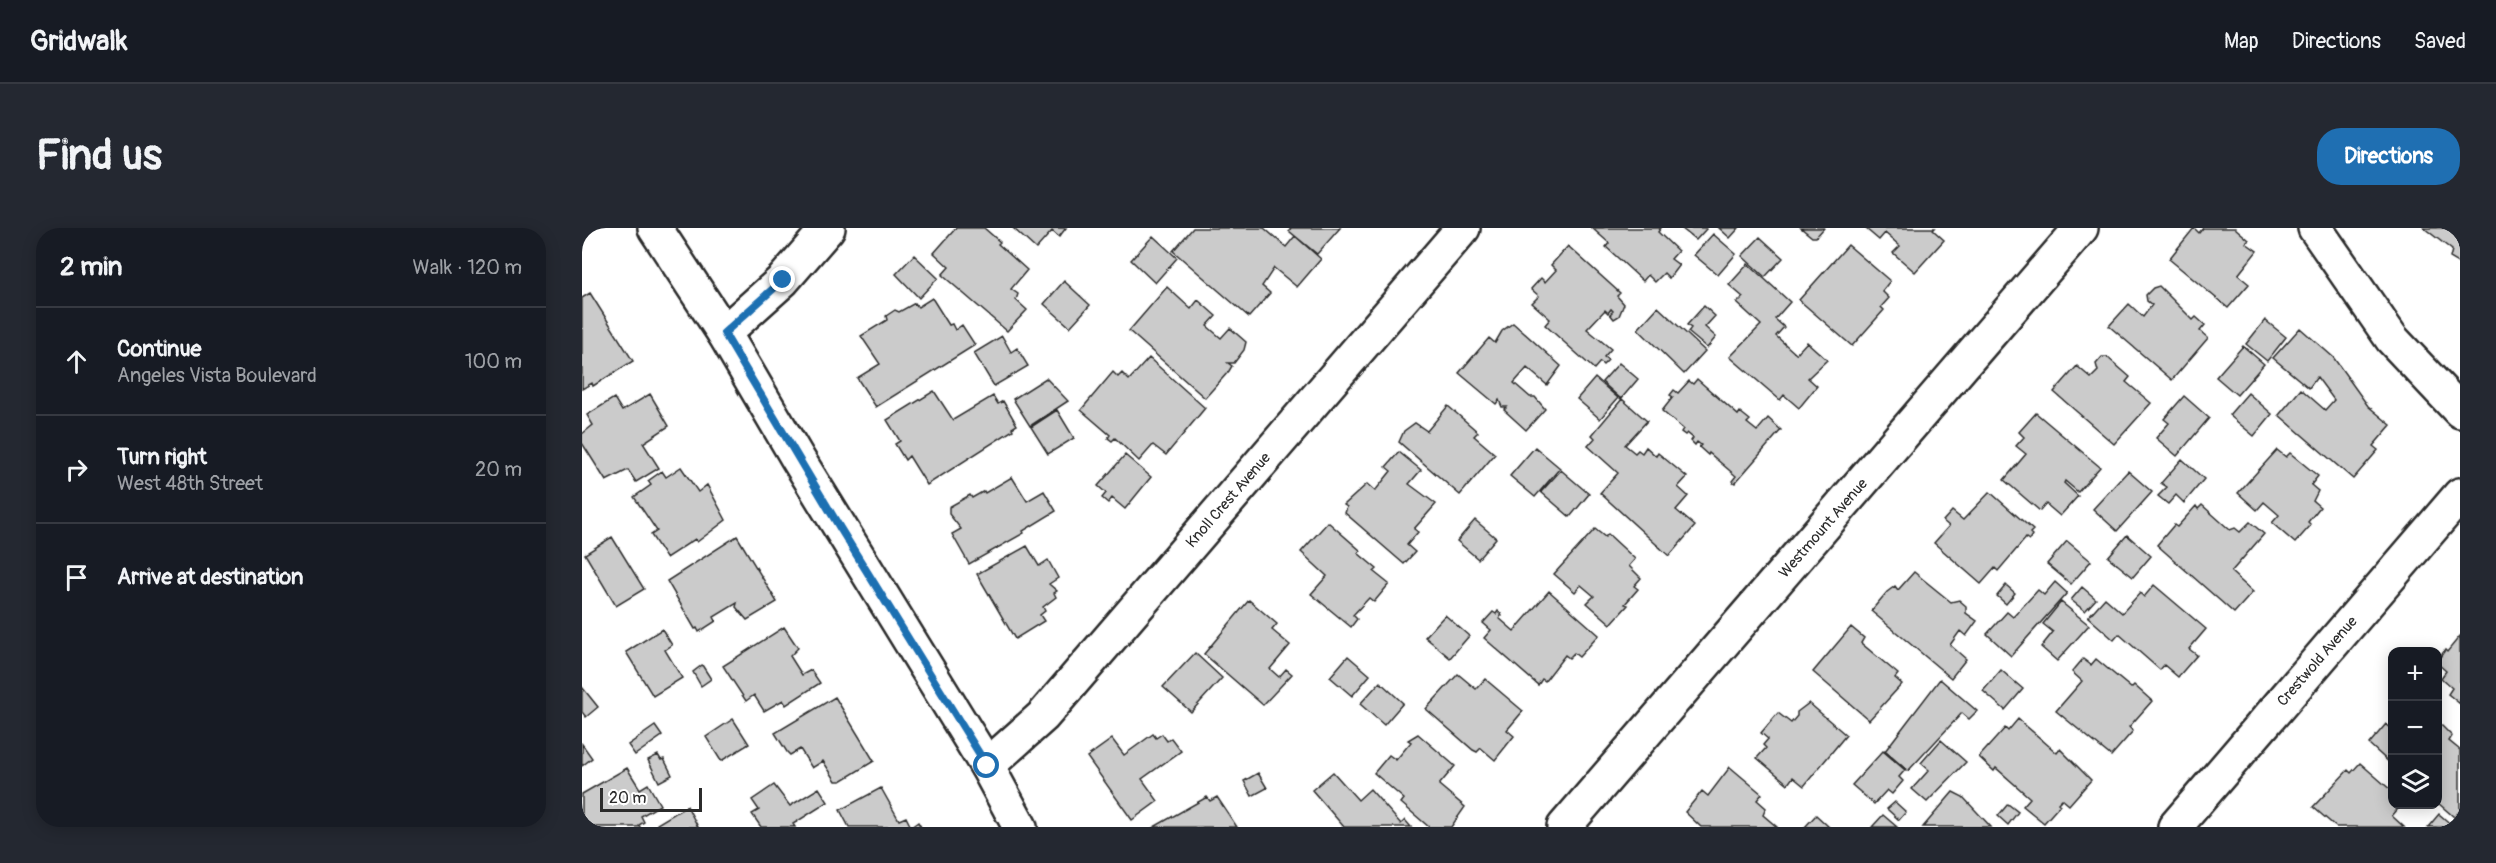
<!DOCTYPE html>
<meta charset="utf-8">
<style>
body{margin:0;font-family:Pangolin,sans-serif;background:#242831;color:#f1f3f6}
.controls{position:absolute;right:18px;bottom:18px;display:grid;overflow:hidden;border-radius:12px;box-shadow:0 3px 15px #0003}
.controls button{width:54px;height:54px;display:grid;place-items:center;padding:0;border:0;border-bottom:2px solid #363941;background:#171b24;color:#f1f3f6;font:30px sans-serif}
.scale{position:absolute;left:18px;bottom:15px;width:102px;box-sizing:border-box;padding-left:6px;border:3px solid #2b2b2b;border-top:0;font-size:16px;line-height:21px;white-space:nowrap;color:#2b2b2b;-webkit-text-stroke:4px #fff;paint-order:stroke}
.stop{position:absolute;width:18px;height:18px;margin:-14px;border:4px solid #1f6fb2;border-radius:50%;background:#fff}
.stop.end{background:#1f6fb2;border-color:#fff;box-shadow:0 2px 6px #0008}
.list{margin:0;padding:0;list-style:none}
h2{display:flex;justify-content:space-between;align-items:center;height:78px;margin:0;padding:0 24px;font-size:26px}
h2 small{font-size:20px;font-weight:400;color:#9ea1a6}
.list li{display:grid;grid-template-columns:39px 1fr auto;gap:18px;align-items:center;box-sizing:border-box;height:108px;padding:0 24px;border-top:2px solid #363941}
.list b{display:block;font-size:22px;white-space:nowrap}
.list p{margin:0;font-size:20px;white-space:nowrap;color:#9ea1a6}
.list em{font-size:20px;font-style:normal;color:#9ea1a6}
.icon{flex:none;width:33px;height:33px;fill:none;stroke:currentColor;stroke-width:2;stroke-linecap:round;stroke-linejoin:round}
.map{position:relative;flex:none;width:1878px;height:599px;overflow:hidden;border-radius:24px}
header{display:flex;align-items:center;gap:36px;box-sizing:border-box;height:84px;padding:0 30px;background:#171b24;border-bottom:2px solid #363941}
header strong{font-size:28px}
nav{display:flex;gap:33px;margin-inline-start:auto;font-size:21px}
.intro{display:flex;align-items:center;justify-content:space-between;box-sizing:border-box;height:144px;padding:0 36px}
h1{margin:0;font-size:42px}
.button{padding:15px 27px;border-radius:24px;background:#1f6fb2;color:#fff;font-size:21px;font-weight:700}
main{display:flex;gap:36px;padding:0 36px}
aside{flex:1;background:#171b24;border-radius:24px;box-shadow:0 3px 15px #0003}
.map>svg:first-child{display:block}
.building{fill:#cbcbcb;stroke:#2b2b2b;stroke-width:1.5}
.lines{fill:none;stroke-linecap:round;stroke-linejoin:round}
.street-casing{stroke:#2b2b2b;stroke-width:38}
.secondary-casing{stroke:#2b2b2b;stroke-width:38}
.street{stroke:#fff;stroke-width:33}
.secondary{stroke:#fff;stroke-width:33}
.route{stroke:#1f6fb2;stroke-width:8}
.labels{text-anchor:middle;stroke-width:6;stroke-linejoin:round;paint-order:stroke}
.street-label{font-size:15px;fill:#2b2b2b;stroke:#fff}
</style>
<header>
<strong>Gridwalk</strong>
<nav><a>Map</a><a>Directions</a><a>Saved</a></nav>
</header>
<div class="intro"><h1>Find us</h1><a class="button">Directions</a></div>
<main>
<aside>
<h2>2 min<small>Walk · 120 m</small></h2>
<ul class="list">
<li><svg class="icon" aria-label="ahead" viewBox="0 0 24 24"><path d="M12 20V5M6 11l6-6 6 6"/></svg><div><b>Continue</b><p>Angeles Vista Boulevard</p></div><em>100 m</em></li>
<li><svg class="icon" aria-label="right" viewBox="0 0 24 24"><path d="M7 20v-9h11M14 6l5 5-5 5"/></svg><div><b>Turn right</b><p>West 48th Street</p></div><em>20 m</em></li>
<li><svg class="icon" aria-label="arrive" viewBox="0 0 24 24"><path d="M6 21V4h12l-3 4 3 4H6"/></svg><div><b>Arrive at destination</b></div></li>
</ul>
</aside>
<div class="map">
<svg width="1878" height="599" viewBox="0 0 1878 599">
<rect width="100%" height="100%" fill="#fff"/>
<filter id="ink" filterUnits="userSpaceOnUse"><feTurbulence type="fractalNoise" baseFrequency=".0167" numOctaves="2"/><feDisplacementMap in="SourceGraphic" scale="12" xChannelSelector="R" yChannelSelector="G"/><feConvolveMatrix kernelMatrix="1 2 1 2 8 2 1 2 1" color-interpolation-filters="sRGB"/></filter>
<g filter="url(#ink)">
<path class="building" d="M 374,0 L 402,0 L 418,14 L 416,16 L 445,42 L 429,61 L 436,66 L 434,72 L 445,82 L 425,103 L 360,47 L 367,39 L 352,25 Z
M 431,0 L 484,0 L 477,9 L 470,3 L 454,21 Z
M 611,0 L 682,0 L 704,19 L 713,8 L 739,31 L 715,59 L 692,40 L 680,58 L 688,65 L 667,89 L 591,23 Z
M 709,0 L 758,0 L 735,26 L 707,3 Z
M 1010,0 L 1079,0 L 1076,4 L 1096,23 L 1089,31 L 1097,37 L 1087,50 L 1082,45 L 1073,54 L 1066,47 L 1061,53 L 1024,19 L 1027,15 Z
M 1099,0 L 1123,0 L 1124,1 L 1114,12 Z
M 1137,0 L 1157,0 L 1148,10 Z
M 1219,0 L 1242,0 L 1234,9 L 1230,9 Z
M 1283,0 L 1353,0 L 1351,2 L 1362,12 L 1333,44 L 1311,25 L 1318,18 L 1303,5 L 1297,12 Z
M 1612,0 L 1617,5 L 1621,0 L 1653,0 L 1667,12 L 1664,15 L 1675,23 L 1656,47 L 1667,56 L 1646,80 L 1587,31 Z
M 1842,0 L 1878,0 L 1878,36 L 1868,30 L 1870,22 Z
M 1131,6 L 1154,26 L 1136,47 L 1112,27 Z
M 571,8 L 595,30 L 573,55 L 549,32 Z
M 1178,9 L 1201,30 L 1183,49 L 1160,28 Z
M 1266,17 L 1308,53 L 1300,63 L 1307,70 L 1299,79 L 1302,82 L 1270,118 L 1217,72 Z
M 986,18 L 1038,65 L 1035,68 L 1042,76 L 1037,88 L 1032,91 L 1028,86 L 1031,83 L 1029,81 L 1026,85 L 1023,82 L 1005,101 L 1029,121 L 1022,129 L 1026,132 L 1021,137 L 1018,134 L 1012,141 L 963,97 L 968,91 L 950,75 L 957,68 L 949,61 L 959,50 L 963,54 L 974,42 L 969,37 Z
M 332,27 L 356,50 L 337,70 L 314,46 Z
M 1166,36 L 1208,74 L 1193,91 L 1202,99 L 1194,108 L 1214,126 L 1225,114 L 1245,132 L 1226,150 L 1235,158 L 1217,180 L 1202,167 L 1198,172 L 1148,129 L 1179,97 L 1155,75 L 1161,69 L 1147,57 Z
M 482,53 L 508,77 L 488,99 L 462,76 Z
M 1577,58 L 1611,92 L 1614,89 L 1623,97 L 1618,103 L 1626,110 L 1590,152 L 1527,98 L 1547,76 L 1561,89 L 1570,77 L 1565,73 L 1564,67 L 1571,60 Z
M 585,59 L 609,81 L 616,72 L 634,88 L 625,98 L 639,110 L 648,100 L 664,114 L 662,122 L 652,135 L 646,135 L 650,138 L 647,143 L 623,170 L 547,103 Z
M 8,65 L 51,133 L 11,158 L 10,155 L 0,161 L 0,70 Z
M 350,70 L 367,97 L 370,96 L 373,102 L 380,97 L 393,117 L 294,179 L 275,150 L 298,136 L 279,108 L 305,92 L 304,88 L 313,82 L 317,84 L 333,75 L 336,79 Z
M 1122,78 L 1133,88 L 1123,99 L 1134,109 L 1125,120 L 1106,104 L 1109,100 L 1105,97 Z
M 1076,79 L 1123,123 L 1102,146 L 1056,101 Z
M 1683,92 L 1704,109 L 1685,133 L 1664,116 Z
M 931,95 L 979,138 L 965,157 L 945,140 L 932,155 L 948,169 L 953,169 L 963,181 L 944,202 L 922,182 L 925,179 L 920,179 L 917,172 L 914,176 L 877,145 L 907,110 L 913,115 L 920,103 Z
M 1718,100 L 1751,129 L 1786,178 L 1809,197 L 1791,218 L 1796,222 L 1771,251 L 1697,187 L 1719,161 L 1743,182 L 1752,172 L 1735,149 L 1727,160 L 1691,130 Z
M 420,108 L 429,124 L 435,120 L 446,138 L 412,158 L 392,125 Z
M 1661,118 L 1682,136 L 1655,167 L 1634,149 Z
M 1520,129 L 1525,129 L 1548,149 L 1544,154 L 1569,175 L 1532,216 L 1472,164 L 1495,138 L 1509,150 L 1516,143 L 1514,136 Z
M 567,130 L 623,180 L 584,227 L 571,217 L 557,233 L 533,210 L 530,213 L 526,210 L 528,207 L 499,182 L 531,144 L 536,149 L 540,145 L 547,152 Z
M 1037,135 L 1056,151 L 1039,171 L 1020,154 Z
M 464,150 L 486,173 L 448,198 L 431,171 Z
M 1013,150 L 1036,170 L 1018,191 L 995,171 Z
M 1115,151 L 1156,187 L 1158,184 L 1168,192 L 1165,195 L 1175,203 L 1186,190 L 1199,202 L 1153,255 L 1150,253 L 1154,248 L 1127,225 L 1126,227 L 1117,219 L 1119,217 L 1115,214 L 1113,217 L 1109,213 L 1111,210 L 1105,205 L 1103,207 L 1099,204 L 1101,201 L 1080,183 L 1091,169 L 1088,167 L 1092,162 L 1096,165 L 1107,153 L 1111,156 Z
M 352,163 L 371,192 L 411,168 L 416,176 L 421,173 L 435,197 L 430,200 L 431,202 L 345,257 L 327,228 L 323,232 L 313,216 L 318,213 L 305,192 Z
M 1666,165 L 1690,186 L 1672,208 L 1647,187 Z
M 68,166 L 87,198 L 61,215 L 77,240 L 54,254 L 46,242 L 24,253 L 0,215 L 0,206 L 11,197 L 5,187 L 32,170 L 40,183 Z
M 1602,168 L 1627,190 L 1595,228 L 1574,210 L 1587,195 L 1582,191 Z
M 1040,171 L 1065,193 L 1043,217 L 1053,225 L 1056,222 L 1060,225 L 1064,219 L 1074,228 L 1076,225 L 1105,249 L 1096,259 L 1106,268 L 1094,282 L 1113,298 L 1087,328 L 1018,265 L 1036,245 L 1006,218 L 1013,210 L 1010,207 Z
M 866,178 L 896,204 L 892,208 L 913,226 L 878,267 L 817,214 L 822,203 L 833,195 L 845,203 Z
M 475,182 L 492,210 L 466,226 L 449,199 Z
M 1454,185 L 1518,239 L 1496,264 L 1483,253 L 1482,255 L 1496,268 L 1478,288 L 1464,276 L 1458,283 L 1422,252 L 1444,226 L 1434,218 L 1442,209 L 1437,204 Z
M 953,219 L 978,240 L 953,269 L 928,248 Z
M 1695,222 L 1704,229 L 1708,225 L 1736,248 L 1729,257 L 1736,263 L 1731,273 L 1738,279 L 1726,294 L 1729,297 L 1713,315 L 1690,295 L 1697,287 L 1682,274 L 1675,282 L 1656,265 Z
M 817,224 L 839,242 L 827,256 L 854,276 L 832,301 L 836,304 L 825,317 L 833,324 L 822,336 L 763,285 L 765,279 L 762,277 L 785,256 L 793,263 L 809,243 L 804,239 Z
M 543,227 L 569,249 L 543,281 L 530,270 L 526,275 L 520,270 L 524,265 L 516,258 Z
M 1600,231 L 1622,251 L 1602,275 L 1594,267 L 1586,276 L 1576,268 L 1585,259 L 1579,255 Z
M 99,239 L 116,264 L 125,257 L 144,292 L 115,314 L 113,311 L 84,330 L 69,307 L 75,303 L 52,269 L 69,257 L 66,253 L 80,243 L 84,249 Z
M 979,242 L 1007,266 L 988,289 L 959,264 Z
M 1546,243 L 1570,264 L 1535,303 L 1511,281 Z
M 430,249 L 445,273 L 462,263 L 474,283 L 441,303 L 442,305 L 387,336 L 370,306 L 379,301 L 367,286 L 367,279 L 388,267 L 390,270 L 402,263 L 403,265 Z
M 1408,264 L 1451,302 L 1448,305 L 1450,307 L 1447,312 L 1444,310 L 1416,343 L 1413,340 L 1399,356 L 1352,315 L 1367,298 L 1361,293 L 1370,283 L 1381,292 Z
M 1620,277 L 1648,302 L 1653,300 L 1658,304 L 1668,294 L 1682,306 L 1649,344 L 1671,364 L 1652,385 L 1575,317 L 1592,297 L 1595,299 L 1614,278 L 1616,281 Z
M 893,292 L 914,310 L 896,331 L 875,313 Z
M 746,294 L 779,323 L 776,325 L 795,341 L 792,344 L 807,356 L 792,374 L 787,370 L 771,387 L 775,391 L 769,399 L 729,366 L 745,348 L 719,324 Z
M 1013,301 L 1023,309 L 1026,306 L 1053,331 L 1047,338 L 1059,350 L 1052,358 L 1056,361 L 1043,376 L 1046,377 L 1029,396 L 1005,375 L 1012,368 L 999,357 L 993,364 L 972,346 Z
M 1545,307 L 1569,328 L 1551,349 L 1526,329 Z
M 155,308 L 195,374 L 165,392 L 154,379 L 155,375 L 132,389 L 134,393 L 117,404 L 115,400 L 113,401 L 85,353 Z
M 30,309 L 62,361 L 34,378 L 3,326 Z
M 1485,313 L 1509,333 L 1489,356 L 1465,336 Z
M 445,318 L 457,338 L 466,332 L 476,350 L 467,356 L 475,363 L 472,365 L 474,369 L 461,379 L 463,383 L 458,387 L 462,393 L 433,411 L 395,346 Z
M 1332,344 L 1369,374 L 1377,372 L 1384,378 L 1384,385 L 1395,393 L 1384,408 L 1378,403 L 1368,417 L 1384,431 L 1369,450 L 1289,383 L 1305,364 L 1313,358 L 1316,362 Z
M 1473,354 L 1485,365 L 1429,428 L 1405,406 L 1425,384 L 1431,389 L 1456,362 L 1462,367 Z
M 1424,357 L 1433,365 L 1424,376 L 1415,368 Z
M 1572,357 L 1624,401 L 1607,421 L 1615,427 L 1596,449 L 1582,437 L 1578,442 L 1537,406 L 1532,412 L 1506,389 L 1523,370 L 1540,385 L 1558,365 L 1562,369 Z
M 1500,359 L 1514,371 L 1503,383 L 1489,372 Z
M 967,363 L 1017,407 L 997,429 L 992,425 L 987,430 L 983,427 L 963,453 L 960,451 L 956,457 L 902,410 L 909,402 L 901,395 L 911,384 L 914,386 L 916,383 L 920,387 L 917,390 L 932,403 Z
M 667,372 L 695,396 L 690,402 L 708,417 L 688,441 L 697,449 L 704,441 L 710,446 L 681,477 L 622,426 Z
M 1479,374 L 1507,397 L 1475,433 L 1459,419 L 1471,404 L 1461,396 Z
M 863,387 L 887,408 L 868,430 L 843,409 Z
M 202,399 L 216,420 L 208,428 L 220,447 L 229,442 L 238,455 L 204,477 L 201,472 L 182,483 L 172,467 L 164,473 L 141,438 Z
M 1269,399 L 1282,410 L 1279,415 L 1316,446 L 1313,450 L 1320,456 L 1287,492 L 1231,444 Z
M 80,401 L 90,417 L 83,422 L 100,450 L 71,468 L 44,424 Z
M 1878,408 L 1878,476 L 1866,466 L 1870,460 L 1859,450 L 1864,443 L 1856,436 L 1856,432 L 1863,422 L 1865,424 Z
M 613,425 L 640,450 L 609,484 L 581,459 Z
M 766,428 L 788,447 L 770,468 L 748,449 Z
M 1501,431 L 1509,437 L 1514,431 L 1549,460 L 1552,457 L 1570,473 L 1547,499 L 1551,503 L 1529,528 L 1474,483 L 1500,453 L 1490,444 Z
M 120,437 L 129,451 L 119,458 L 111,444 Z
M 1419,442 L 1441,461 L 1423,482 L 1401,463 Z
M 876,446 L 894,461 L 903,451 L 941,483 L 925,502 L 932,508 L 913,532 L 899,520 L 895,524 L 891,522 L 844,481 Z
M 1358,451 L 1395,483 L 1387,491 L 1380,485 L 1326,543 L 1303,523 Z
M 798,454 L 821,475 L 802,497 L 778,476 Z
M 0,459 L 16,479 L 4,489 L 0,484 Z
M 253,469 L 292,533 L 259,553 L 254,553 L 241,533 L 230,540 L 218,521 L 208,527 L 205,524 L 193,505 Z
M 1227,475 L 1264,507 L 1222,558 L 1211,549 L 1206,556 L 1175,530 L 1184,520 L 1181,517 L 1186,511 L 1179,505 L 1196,485 L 1209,495 L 1215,488 L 1215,484 Z
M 151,491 L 167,516 L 139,533 L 124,509 Z
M 1436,491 L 1475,525 L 1478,521 L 1509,552 L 1487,577 L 1480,571 L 1476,575 L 1478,577 L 1462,595 L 1441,578 L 1448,570 L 1414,540 L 1412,543 L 1397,529 L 1423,500 L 1426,503 Z
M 1856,494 L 1870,508 L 1867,513 L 1878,522 L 1878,583 L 1872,589 L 1856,575 Z
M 1804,496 L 1810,501 L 1810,537 L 1787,516 Z
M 73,498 L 80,508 L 53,527 L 46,517 Z
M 571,506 L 574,510 L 580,506 L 585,513 L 589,510 L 599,523 L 560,551 L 576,573 L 550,592 L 505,529 L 530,511 L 542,527 Z
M 836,506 L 873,538 L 857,557 L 883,579 L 869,599 L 847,599 L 819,575 L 822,571 L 792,545 L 807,527 L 814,532 L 829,514 L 826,512 Z
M 1359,512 L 1384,534 L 1345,574 L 1330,561 L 1347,542 L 1339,535 Z
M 0,516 L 10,530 L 0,538 Z
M 1301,523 L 1323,542 L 1317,549 L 1321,553 L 1310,566 L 1305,562 L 1292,576 L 1270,557 Z
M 76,527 L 79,532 L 82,531 L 90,547 L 77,554 L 66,532 Z
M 1778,535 L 1810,563 L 1810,576 L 1820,576 L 1810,588 L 1822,599 L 1754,599 L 1731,579 L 1766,542 L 1769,545 Z
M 1148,539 L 1180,566 L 1175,572 L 1184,580 L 1181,587 L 1195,599 L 1119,599 L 1103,584 L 1120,563 L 1126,568 Z
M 45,540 L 58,561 L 66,556 L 78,577 L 59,588 L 62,594 L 57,597 L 58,599 L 0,599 L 0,566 Z
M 751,544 L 776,572 L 788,561 L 819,596 L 823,592 L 829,599 L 762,599 L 730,562 Z
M 676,545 L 685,560 L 670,568 L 662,553 Z
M 192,557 L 208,578 L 237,560 L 246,574 L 211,596 L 213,599 L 179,599 L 170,586 L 177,582 L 170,572 Z
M 299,560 L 317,592 L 324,589 L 329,599 L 336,594 L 339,599 L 267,599 L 258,582 Z
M 1371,564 L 1381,569 L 1409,599 L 1341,599 Z
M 625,569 L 628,573 L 635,569 L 655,599 L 572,599 Z
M 1313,574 L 1324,584 L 1317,592 L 1305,581 Z
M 1426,576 L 1436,584 L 1426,597 L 1416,588 Z
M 105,578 L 116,599 L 76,599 L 75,596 Z
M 1857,586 L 1872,599 L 1846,599 Z
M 1234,587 L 1247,599 L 1223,599 Z
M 1301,587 L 1315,599 L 1290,599 Z"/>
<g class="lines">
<g class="street-casing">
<path id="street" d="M 1733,0 L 1810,111 L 1878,183
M 142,105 L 201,52 L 246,0
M 405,538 L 461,488 L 881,0
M 982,599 L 1499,0
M 1593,599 L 1878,267"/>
</g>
<g class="secondary-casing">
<path id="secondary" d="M 73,0 L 142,105 L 216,231 L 405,538 L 438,599"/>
</g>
<use href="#street" class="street"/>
<use href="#secondary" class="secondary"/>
</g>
</g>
<g class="lines" filter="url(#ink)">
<path class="route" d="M 201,52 L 142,105 L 258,300 L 405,538"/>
</g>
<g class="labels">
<g class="street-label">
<text transform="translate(646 272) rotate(-49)" y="5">Knoll Crest Avenue</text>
<text transform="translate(1241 300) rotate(-49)" y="5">Westmount Avenue</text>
<text transform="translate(1735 433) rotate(-49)" y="5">Crestwold Avenue</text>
</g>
</g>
</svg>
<div class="controls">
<button>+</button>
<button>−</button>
<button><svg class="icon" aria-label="layers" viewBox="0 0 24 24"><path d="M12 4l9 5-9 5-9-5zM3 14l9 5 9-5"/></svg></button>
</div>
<div class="scale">20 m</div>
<div class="stop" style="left:405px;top:538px"></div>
<div class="stop end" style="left:201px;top:52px"></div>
</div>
</main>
